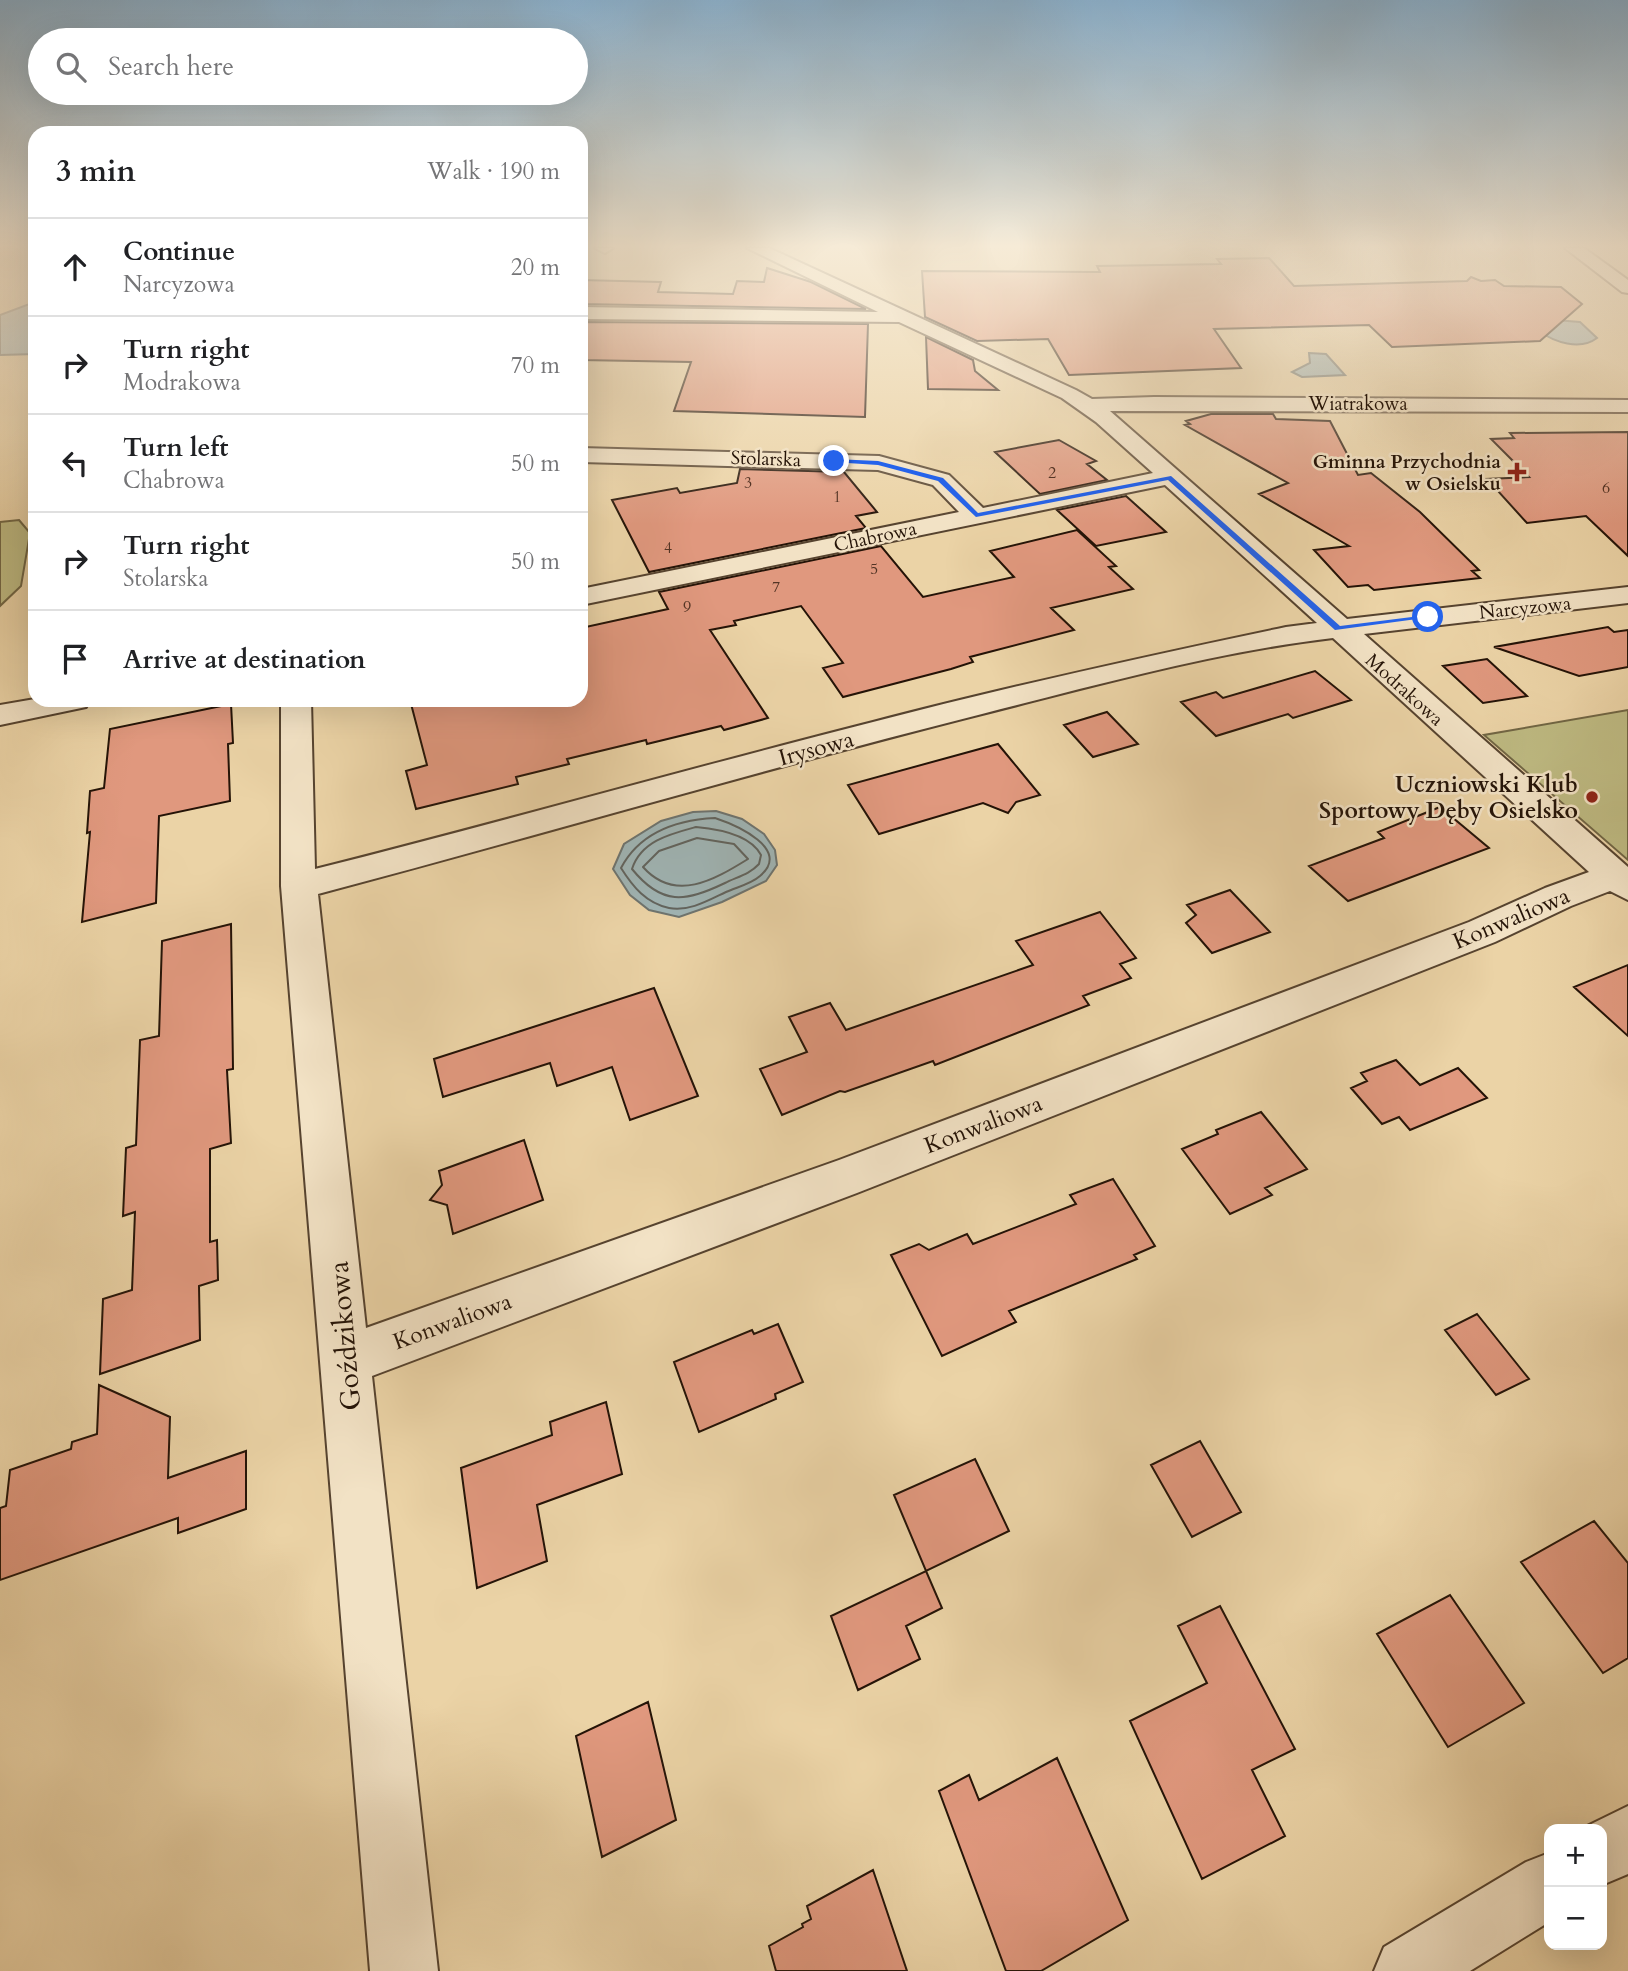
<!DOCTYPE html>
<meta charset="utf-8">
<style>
body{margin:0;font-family:Cardo,serif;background:#f2f2f2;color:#202124}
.controls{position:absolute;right:21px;bottom:21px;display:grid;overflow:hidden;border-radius:14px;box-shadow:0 7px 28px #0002}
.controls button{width:63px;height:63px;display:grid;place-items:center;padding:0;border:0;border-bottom:2px solid #e0e0e0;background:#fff;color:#202124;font:35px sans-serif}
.stop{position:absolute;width:21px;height:21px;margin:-16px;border:5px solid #2563eb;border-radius:50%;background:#fff}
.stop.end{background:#2563eb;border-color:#fff;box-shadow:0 2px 7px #0008}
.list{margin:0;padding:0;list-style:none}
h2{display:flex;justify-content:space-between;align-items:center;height:91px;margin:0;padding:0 28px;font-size:30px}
h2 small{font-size:23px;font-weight:400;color:#757577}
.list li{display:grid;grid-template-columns:46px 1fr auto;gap:21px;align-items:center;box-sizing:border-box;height:98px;padding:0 28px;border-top:2px solid #e0e0e0}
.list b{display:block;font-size:26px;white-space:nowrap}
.list p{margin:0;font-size:23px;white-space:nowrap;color:#757577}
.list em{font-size:23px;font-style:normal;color:#757577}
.icon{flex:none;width:38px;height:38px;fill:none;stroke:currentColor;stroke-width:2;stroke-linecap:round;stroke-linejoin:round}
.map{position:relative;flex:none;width:1628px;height:1971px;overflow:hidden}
.search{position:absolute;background:#fff;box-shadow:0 7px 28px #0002;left:28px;top:28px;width:560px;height:77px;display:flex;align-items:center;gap:18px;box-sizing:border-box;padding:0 24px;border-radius:38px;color:#757577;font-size:26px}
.panel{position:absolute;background:#fff;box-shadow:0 7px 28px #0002;left:28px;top:126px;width:560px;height:581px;border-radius:21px}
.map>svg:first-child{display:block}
.green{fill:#beba82;stroke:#716644;stroke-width:2}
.water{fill:#9fb4b4;stroke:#6e746f;stroke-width:2}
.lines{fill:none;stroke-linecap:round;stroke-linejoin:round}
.shore{stroke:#62645e;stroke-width:2}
.building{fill:#e0987e;stroke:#241307;stroke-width:2}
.minor-casing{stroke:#56432f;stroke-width:4}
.tertiary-casing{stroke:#56432f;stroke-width:4}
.minor{fill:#f2e2c5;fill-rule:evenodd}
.tertiary{fill:#f2e2c5;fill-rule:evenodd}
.route{fill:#2563eb}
.poi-dot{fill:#8f2418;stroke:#f2e2c5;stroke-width:2.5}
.labels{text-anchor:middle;stroke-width:5;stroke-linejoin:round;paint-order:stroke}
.far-number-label{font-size:16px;fill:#533425}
.far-street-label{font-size:19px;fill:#241307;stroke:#f2e2c5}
.far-poi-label{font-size:19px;font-weight:bold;fill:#241307;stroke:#f2e2c5;text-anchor:end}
.street-label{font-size:23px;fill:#241307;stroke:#f2e2c5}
.poi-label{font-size:23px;font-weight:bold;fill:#241307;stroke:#f2e2c5;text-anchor:end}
.near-street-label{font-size:28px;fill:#241307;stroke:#f2e2c5}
</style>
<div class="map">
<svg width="1628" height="1971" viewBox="0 0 1628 1971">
<rect width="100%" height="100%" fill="#ebd3a6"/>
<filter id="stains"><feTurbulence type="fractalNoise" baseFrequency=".00286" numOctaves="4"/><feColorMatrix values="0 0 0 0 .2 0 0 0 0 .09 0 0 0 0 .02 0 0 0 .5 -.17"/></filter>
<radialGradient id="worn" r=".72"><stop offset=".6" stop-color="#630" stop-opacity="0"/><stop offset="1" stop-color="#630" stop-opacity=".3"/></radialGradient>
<path class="green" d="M 19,520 L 30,533 L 21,586 L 0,606 L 0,522 Z
M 1628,710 L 1628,860 L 1484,735 Z"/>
<path class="water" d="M 32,303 L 35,304 L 35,354 L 0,355 L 0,315 Z
M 1555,320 L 1580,322 L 1597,338 C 1580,351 1554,342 1539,331 Z
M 1309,353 L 1326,354 L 1345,375 L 1302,377 L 1292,372 L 1310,363 Z
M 716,811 L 742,819 L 764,834 L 775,850 L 777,865 L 766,881 L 722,902 L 679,917 L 649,910 L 630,895 L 613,869 L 624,844 L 661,821 L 693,812 Z"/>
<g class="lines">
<path class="shore" d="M 715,818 C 736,825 792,849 760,876 C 751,884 737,887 726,892 C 709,900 689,912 669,908 C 646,903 633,887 621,868 C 640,832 676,820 715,818 Z
M 696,827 C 718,829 750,834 761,855 L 759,864 C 750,874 737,877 725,883 C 685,902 662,906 632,869 C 641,841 670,834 696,827 Z
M 697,838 L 734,844 L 748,859 C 714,880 675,903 643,867 L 659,851 Z"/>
</g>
<path class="building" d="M 1269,258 L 1294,286 L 1467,281 L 1471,277 L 1481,281 L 1495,280 L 1504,286 L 1561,287 L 1582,304 L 1540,341 L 1392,347 L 1369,325 L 1214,329 L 1241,368 L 1069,375 L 1048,339 L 977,341 L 925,317 L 922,271 L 1100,272 L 1097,266 L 1221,264 L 1217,259 Z
M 767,268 L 811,282 L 866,309 L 581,304 L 581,280 L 661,282 L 658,292 L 733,294 L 737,281 L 764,282 Z
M 581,322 L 868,324 L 865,417 L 674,411 L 691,362 L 581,360 Z
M 926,337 L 973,360 L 975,371 L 998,390 L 928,389 Z
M 1211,414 L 1273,414 L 1276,419 L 1330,421 L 1358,475 L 1371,473 L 1420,512 L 1479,570 L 1472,571 L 1480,578 L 1374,590 L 1368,585 L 1348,587 L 1314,550 L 1349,546 L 1259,494 L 1288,483 L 1185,425 L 1190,424 L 1186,421 Z
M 1628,432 L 1628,556 L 1586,516 L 1527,523 L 1487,479 L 1529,477 L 1491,439 L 1514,438 L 1510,433 Z
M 1059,440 L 1096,461 L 1087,464 L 1107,480 L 1040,494 L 995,452 Z
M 740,469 L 844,472 L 877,512 L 856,516 L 866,528 L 649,572 L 612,500 L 677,488 L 680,493 L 737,483 Z
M 1126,496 L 1166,532 L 1096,546 L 1057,510 Z
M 1077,530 L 1116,566 L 1109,567 L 1133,589 L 1051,608 L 1074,630 L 970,657 L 973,662 L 951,669 L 843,697 L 823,668 L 843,663 L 801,606 L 734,621 L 736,625 L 710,630 L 768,718 L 724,730 L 721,726 L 647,744 L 646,740 L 567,759 L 569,764 L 516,777 L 518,784 L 416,809 L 406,771 L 427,765 L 410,700 L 581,700 L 581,628 L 668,609 L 659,592 L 881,546 L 923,597 L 1014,577 L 990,551 Z
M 1608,627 L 1614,632 L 1628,630 L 1628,667 L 1579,676 L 1494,647 Z
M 1487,659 L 1527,696 L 1483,703 L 1443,666 Z
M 1315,671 L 1351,700 L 1293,718 L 1288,714 L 1216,736 L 1181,702 L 1216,692 L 1223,698 Z
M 231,704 L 233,743 L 228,744 L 230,801 L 159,816 L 156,903 L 82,922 L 90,832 L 87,833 L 90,791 L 104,788 L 110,729 Z
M 1107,712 L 1138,744 L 1093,757 L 1064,725 Z
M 998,744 L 1040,795 L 1016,802 L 1008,813 L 983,803 L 879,834 L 848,785 Z
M 1440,807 L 1489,848 L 1348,901 L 1309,866 L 1384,838 L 1378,832 Z
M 1230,890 L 1270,932 L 1212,953 L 1186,923 L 1196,915 L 1187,905 Z
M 1100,912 L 1136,958 L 1120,964 L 1131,978 L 1083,996 L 1089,1005 L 935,1065 L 933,1061 L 845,1092 L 840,1091 L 782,1115 L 760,1069 L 807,1052 L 789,1017 L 830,1003 L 846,1030 L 1033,965 L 1016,941 Z
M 231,924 L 233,1069 L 227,1070 L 231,1143 L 210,1149 L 210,1242 L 217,1240 L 218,1280 L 199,1286 L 200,1340 L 100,1374 L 103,1299 L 132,1290 L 135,1212 L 123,1216 L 126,1148 L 136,1145 L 140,1040 L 159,1036 L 162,941 Z
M 1628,965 L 1628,1036 L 1574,987 Z
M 654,988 L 698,1096 L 630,1120 L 612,1067 L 557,1086 L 550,1063 L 443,1097 L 434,1059 Z
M 1396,1060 L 1420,1085 L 1458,1068 L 1487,1098 L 1410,1130 L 1399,1117 L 1382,1124 L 1351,1088 L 1367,1081 L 1361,1073 Z
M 1261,1112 L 1307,1169 L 1265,1188 L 1272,1195 L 1230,1214 L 1182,1149 L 1218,1134 L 1216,1130 Z
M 524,1140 L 543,1200 L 453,1234 L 447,1205 L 430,1200 L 442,1185 L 439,1171 Z
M 1113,1179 L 1155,1246 L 1134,1255 L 1137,1259 L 1009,1311 L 1016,1322 L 942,1356 L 891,1255 L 919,1244 L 929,1250 L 967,1234 L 973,1244 L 1076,1204 L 1070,1195 Z
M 1477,1314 L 1529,1379 L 1496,1395 L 1445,1330 Z
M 778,1324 L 803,1382 L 775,1394 L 776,1399 L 699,1432 L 674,1362 L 752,1330 L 754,1334 Z
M 99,1385 L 170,1417 L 168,1478 L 246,1451 L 246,1509 L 178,1533 L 178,1518 L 0,1580 L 0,1508 L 6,1506 L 10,1470 L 71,1449 L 72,1442 L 97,1434 Z
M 606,1402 L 622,1474 L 537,1505 L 547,1561 L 477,1588 L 461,1468 L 552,1435 L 550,1422 Z
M 1200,1441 L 1241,1512 L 1192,1537 L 1151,1465 Z
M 975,1459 L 1009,1531 L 926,1571 L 894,1495 Z
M 1594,1521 L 1628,1563 L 1628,1658 L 1603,1673 L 1521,1562 Z
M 926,1571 L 942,1608 L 906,1626 L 920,1659 L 858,1690 L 831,1616 Z
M 1450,1595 L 1524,1703 L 1448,1747 L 1377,1634 Z
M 1220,1606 L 1295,1749 L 1252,1770 L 1285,1836 L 1202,1879 L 1130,1721 L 1207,1683 L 1178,1626 Z
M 648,1702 L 676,1820 L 602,1857 L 576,1736 Z
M 1057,1758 L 1128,1920 L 1041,1971 L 1006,1971 L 939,1791 L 969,1775 L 979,1800 Z
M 873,1870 L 907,1971 L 776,1971 L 769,1946 L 803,1927 L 802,1924 L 811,1919 L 807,1906 Z"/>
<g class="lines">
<g class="minor-casing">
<path id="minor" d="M 595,248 L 613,248 L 605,253 Z
M 747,248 L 769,248 L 1076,390 L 1092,399 L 1154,397 L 1628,400 L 1628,412 L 1110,411 L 1347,619 L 1628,587 L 1628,603 L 1364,634 L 1628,867 L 1628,900 L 1610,891 L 1571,906 L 1495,942 L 857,1193 L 372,1376 L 438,1971 L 370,1971 L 281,886 L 281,700 L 311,700 L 315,869 C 502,822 687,769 873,722 C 1010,686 1148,656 1286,627 L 1317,623 L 1165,485 L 581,605 L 581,589 L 959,512 L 933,485 L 878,470 L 581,462 L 581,448 L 879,456 L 949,475 L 983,508 L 1153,473 L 1096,422 L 1062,398 L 899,322 L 581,319 L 581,307 L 878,312 ZM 1333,638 L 1589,872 L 1545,888 L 1469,922 L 839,1160 L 366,1328 L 318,894 C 540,835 760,770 982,714 C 1097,685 1214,652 1333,638 Z
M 35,699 L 35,700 L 90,700 L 86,707 L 0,725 L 0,705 Z
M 1628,1806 L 1628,1874 L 1602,1885 L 1602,1829 L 1581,1829 Z
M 1549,1853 L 1549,1922 L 1470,1971 L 1374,1971 L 1384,1947 L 1526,1862 Z"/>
</g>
<g class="tertiary-casing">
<path id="tertiary" d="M 1565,248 L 1584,248 L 1628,280 L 1628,293 L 1622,292 Z"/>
</g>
<use href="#minor" class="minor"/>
<use href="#tertiary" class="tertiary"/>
</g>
<linearGradient id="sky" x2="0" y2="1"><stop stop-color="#8bb4d3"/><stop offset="0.47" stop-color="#f6ebd7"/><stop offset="1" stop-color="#f6ebd7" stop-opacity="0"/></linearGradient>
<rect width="1628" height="524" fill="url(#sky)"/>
<path class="route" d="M 834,459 L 878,461 L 943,478 L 978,513 L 1171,476 L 1340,626 L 1428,615 L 1432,617 L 1335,630 L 1168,480 L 976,517 L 938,481 L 878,465 L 832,462 Z"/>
<g class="poi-dot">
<path d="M1513.5 461.5h7v7h7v7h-7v7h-7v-7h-7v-7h7z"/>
<circle cx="1592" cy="797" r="7"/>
</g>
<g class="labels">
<g class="far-number-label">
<text x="1052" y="478">2</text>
<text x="748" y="488">3</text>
<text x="1606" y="493">6</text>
<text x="837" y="502">1</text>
<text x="668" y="553">4</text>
<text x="874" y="574">5</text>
<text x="776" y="592">7</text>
<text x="687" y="612">9</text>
</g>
<g class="far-street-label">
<text x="1358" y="410">Wiatrakowa</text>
<text transform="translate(766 458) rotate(2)" y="7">Stolarska</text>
<text transform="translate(875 536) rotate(-12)" y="7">Chabrowa</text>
<text transform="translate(1525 607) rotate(-6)" y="7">Narcyzowa</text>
<text transform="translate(1405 689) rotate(42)" y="7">Modrakowa</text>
</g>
<g class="far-poi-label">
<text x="1501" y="468">Gminna Przychodnia<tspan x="1501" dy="22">w Osielsku</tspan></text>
</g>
<g class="street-label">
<text transform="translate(816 748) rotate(-15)" y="8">Irysowa</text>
<text transform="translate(1511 918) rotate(-23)" y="8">Konwaliowa</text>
<text transform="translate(983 1124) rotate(-21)" y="8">Konwaliowa</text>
<text transform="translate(452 1321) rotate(-20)" y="8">Konwaliowa</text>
</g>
<g class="poi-label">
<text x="1578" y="792">Uczniowski Klub<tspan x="1578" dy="26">Sportowy Dęby Osielsko</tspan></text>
</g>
<g class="near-street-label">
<text transform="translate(344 1336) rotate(-95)" y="10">Goździkowa</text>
</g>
</g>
<rect width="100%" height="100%" filter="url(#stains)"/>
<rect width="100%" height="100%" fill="url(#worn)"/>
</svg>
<div class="controls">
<button>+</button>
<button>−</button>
</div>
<div class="stop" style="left:1428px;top:617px"></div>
<div class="stop end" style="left:834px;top:461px"></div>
<div class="search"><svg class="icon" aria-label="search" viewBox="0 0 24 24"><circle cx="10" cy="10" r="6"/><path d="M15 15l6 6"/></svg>Search here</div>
<section class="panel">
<h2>3 min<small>Walk · 190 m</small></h2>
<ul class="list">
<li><svg class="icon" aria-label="ahead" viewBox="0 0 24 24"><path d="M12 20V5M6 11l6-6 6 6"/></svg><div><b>Continue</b><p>Narcyzowa</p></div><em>20 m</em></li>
<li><svg class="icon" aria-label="right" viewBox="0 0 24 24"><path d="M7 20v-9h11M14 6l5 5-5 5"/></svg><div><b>Turn right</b><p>Modrakowa</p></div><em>70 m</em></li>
<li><svg class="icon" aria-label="left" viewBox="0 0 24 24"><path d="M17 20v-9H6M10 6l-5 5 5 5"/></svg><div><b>Turn left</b><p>Chabrowa</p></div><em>50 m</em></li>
<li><svg class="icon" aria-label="right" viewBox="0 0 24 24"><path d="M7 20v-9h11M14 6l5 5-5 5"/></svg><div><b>Turn right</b><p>Stolarska</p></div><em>50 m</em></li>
<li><svg class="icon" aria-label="arrive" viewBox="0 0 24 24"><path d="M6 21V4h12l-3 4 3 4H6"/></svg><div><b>Arrive at destination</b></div></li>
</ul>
</section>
</div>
